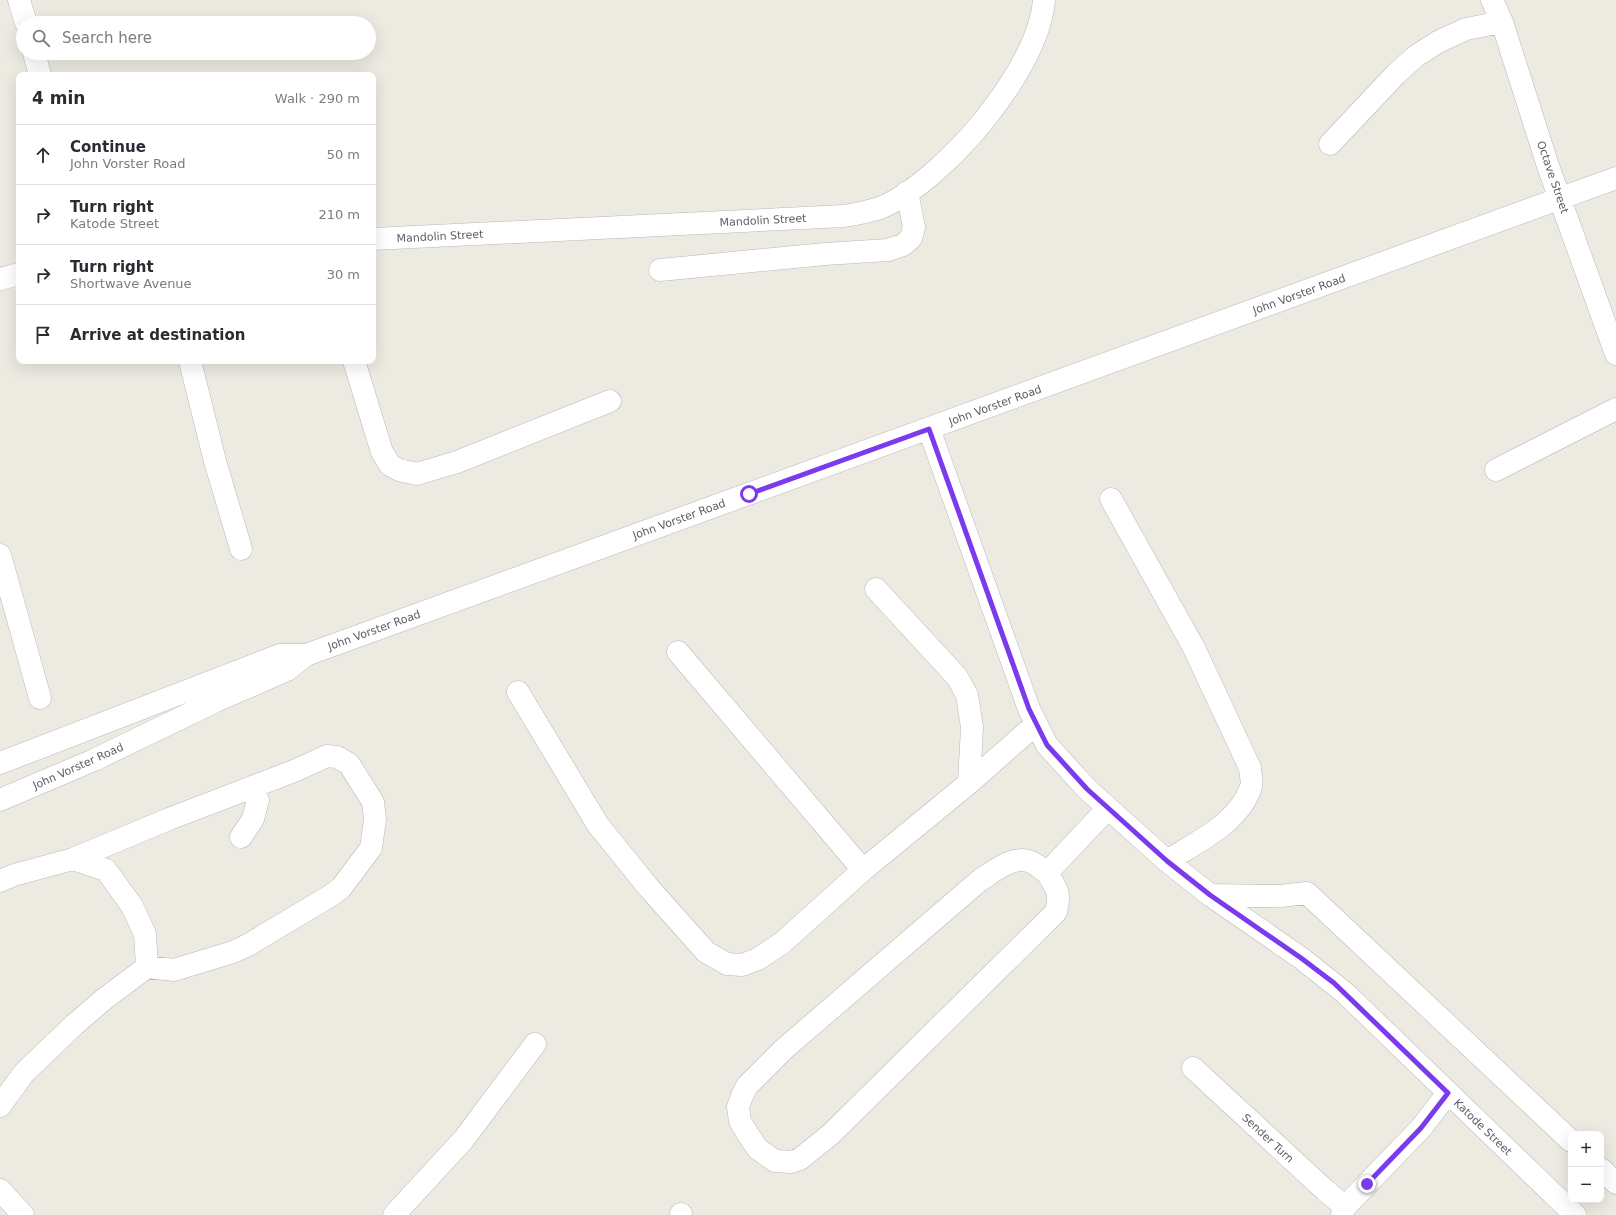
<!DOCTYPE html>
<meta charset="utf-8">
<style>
body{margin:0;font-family:"DejaVu Sans",sans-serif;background:#f2f2f3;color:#2b2b33}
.controls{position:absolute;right:12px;bottom:12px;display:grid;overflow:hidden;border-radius:8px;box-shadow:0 4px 16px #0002}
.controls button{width:36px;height:36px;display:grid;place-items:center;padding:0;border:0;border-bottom:1px solid #e1e1e2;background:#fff;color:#2b2b33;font:20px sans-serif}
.stop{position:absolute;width:12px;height:12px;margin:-9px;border:3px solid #7c3aed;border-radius:50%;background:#fff}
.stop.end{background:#7c3aed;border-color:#fff;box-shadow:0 1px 4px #0008}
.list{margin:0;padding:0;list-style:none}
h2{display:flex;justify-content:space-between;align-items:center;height:52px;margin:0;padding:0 16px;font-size:17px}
h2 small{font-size:13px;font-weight:400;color:#7c7c81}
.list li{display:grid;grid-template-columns:26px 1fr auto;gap:12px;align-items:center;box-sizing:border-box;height:60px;padding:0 16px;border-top:1px solid #e1e1e2}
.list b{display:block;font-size:15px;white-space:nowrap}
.list p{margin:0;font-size:13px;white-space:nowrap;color:#7c7c81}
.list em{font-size:13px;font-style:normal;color:#7c7c81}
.icon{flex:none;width:22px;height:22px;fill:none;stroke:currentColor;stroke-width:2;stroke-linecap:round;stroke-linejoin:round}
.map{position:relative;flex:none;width:1616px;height:1215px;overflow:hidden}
.search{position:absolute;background:#fff;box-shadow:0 4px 16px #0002;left:16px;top:16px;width:360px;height:44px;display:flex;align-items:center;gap:10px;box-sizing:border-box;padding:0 14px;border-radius:22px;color:#7c7c81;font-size:15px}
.panel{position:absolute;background:#fff;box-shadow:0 4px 16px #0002;left:16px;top:72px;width:360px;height:292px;border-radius:8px}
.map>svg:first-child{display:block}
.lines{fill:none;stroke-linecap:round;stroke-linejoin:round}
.minor-casing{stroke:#b5b8bc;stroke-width:23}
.minor{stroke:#fff;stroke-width:22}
.route{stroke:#7c3aed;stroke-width:5}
.labels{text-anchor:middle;stroke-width:3;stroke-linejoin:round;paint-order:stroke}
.street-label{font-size:11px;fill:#5b5e63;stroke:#fff}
</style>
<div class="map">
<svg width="1616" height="1215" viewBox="0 0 1616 1215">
<rect width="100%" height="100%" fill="#edeae2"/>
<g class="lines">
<g class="minor-casing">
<path id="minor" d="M 19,0 L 26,23
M 1492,0 L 1502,22 L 1548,166 L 1616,354
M 34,53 L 40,75
M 1330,144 L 1396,74 L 1416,56 L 1438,42 L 1466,29 L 1502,22
M 373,239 L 844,216 C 856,214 868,212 880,208 C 943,182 1039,70 1044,0
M 660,270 L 825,254 L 888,250 L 903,245 L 911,238 L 914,227 L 907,192
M 0,279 L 19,274
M 190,361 L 215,461 L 241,549
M 354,361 L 382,452 L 390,465 L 399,470 L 417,474 L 457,462 L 610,401
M 929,429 L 1029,709 L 1047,745 L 1087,789 L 1167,861 L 1210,895 L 1301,958 L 1345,993 L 1575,1215
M 1496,470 L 1616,409
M 1111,499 L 1194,648 L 1250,768 C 1250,774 1253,782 1251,787 C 1239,823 1197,842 1167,861
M 0,555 L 40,698
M 876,589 L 957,677 L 967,695 L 972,727 L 969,783
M 678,652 L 863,870
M 518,692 L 598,825 L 649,888 L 706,952 L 727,964 L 742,965 L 758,959 L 782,943 L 863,870 L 969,783 L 1036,724
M 0,763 L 280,655 L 306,655
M 0,800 L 94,760 L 216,701 L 287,670 L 306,655 L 1616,178
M 241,837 L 253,819 L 258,800 L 254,786
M 1047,873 C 1042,869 1036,864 1031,862 C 1014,854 993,872 979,881 L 784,1049 L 747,1086 L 742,1096 L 738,1107 L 740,1121 L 747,1133 L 758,1149 L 775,1161 L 791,1162 L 800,1159 L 831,1134 L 1056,912 C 1061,893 1057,889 1047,873 L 1108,808
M 0,881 L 14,875 L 73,859 L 106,870 L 132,906 L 145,934 L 147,967
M 1210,895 L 1280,896 L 1307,893 L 1571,1141
M 1193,1068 L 1325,1190 L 1345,1207
M 0,1106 L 24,1073 L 74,1025 L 103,1000 L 147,967 L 174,970 L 233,952 L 248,945 L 330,896 L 341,888 L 371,848 L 375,819 L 373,802 L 349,764 L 337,757 L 327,756 L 294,771 L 169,819 L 73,859
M 1601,1169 L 1616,1183
M 0,1190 L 23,1215
M 394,1215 L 464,1139 L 535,1044
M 681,1215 L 681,1214
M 1342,1215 L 1345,1207 L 1421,1128 L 1448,1093"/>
</g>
<use href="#minor" class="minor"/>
</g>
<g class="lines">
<path class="route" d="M 749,494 L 929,429 L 1029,709 L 1047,745 L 1087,789 L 1167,861 L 1210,895 L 1301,958 L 1334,983 L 1448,1093 L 1421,1128 L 1367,1184"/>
</g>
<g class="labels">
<g class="street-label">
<text transform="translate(1553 177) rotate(71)" y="4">Octave Street</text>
<text transform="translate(763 220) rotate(-3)" y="4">Mandolin Street</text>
<text transform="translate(440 236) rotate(-3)" y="4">Mandolin Street</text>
<text transform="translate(1299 294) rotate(-20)" y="4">John Vorster Road</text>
<text transform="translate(995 405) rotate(-20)" y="4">John Vorster Road</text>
<text transform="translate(679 519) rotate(-20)" y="4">John Vorster Road</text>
<text transform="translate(374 630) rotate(-20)" y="4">John Vorster Road</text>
<text transform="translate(78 766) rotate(-24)" y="4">John Vorster Road</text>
<text transform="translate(1483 1127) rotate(44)" y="4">Katode Street</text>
<text transform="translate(1268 1138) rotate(43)" y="4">Sender Turn</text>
</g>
</g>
</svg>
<div class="controls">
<button>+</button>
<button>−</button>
</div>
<div class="stop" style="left:749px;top:494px"></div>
<div class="stop end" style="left:1367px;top:1184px"></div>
<div class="search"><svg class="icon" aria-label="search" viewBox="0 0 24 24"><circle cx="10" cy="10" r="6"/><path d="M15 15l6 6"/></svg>Search here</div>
<section class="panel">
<h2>4 min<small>Walk · 290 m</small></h2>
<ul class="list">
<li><svg class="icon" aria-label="ahead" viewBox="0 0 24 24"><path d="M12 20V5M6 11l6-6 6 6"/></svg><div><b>Continue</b><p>John Vorster Road</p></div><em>50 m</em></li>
<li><svg class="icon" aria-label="right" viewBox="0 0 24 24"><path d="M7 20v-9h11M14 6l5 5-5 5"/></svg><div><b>Turn right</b><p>Katode Street</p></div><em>210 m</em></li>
<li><svg class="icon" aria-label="right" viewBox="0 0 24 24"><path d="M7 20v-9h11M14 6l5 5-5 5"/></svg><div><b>Turn right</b><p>Shortwave Avenue</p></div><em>30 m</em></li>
<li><svg class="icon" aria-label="arrive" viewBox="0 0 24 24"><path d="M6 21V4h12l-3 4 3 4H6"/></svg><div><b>Arrive at destination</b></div></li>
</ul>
</section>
</div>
